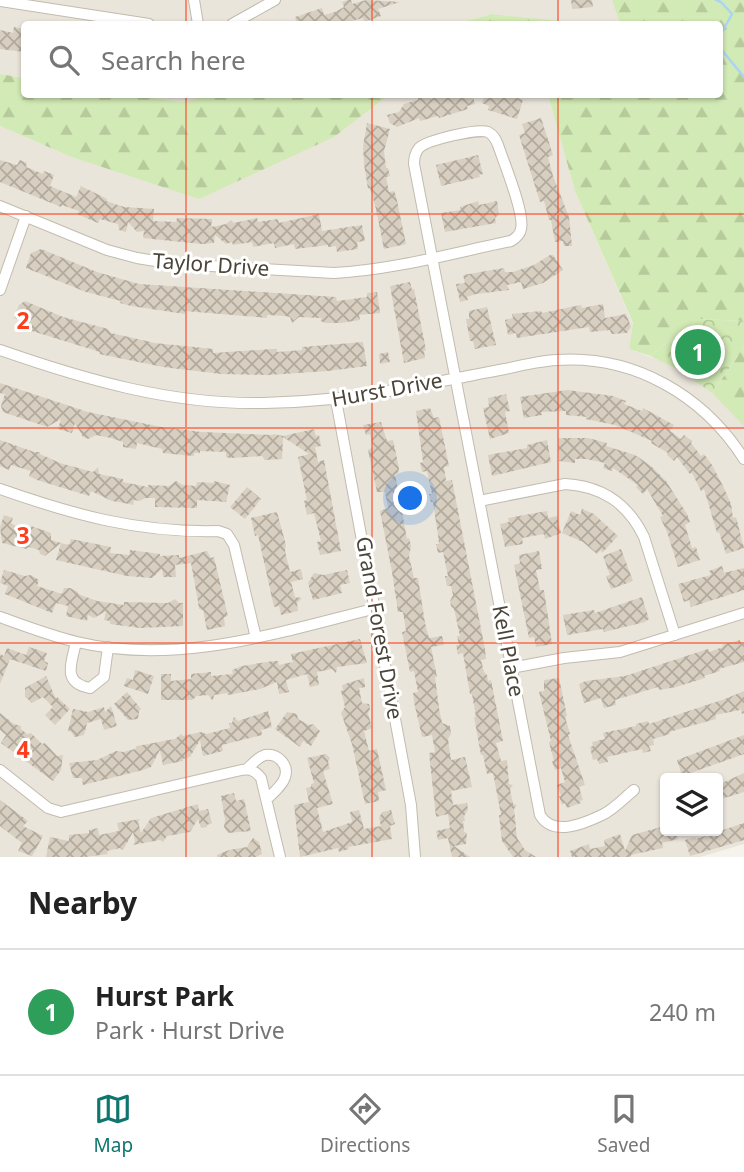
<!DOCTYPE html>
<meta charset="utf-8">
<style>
body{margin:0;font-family:"Noto Sans",sans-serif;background:#f2f2f2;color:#222}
.controls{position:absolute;right:21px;bottom:21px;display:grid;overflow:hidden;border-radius:7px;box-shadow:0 2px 5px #0004}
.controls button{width:63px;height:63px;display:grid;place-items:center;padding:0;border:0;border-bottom:2px solid #e0e0e0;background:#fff;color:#222;font:35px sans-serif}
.you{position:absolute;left:411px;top:499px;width:24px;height:24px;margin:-18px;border:5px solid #fff;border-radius:50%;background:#1a73e8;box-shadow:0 0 0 10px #1a73e833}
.badge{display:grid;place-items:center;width:46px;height:46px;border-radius:50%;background:#0f766e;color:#fff;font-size:23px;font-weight:700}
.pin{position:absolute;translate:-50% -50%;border:4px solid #fff;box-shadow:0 2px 7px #0006}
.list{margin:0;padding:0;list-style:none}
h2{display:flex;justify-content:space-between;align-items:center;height:91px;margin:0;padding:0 28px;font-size:30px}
h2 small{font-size:23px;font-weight:400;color:#767676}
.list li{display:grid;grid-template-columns:46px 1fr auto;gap:21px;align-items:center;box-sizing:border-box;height:126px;padding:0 28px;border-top:2px solid #e0e0e0}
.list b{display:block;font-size:26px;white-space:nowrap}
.list p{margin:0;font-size:23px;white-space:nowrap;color:#767676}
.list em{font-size:23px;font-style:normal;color:#767676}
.icon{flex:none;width:38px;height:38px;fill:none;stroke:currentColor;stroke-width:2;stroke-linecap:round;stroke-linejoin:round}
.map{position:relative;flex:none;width:744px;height:857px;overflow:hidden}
.search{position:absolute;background:#fff;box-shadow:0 2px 5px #0004;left:21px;right:21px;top:21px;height:77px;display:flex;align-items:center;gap:18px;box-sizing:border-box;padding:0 24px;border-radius:7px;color:#767676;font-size:26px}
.sheet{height:217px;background:#fff}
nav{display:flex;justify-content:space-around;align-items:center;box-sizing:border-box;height:98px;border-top:2px solid #e0e0e0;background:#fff;font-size:19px;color:#767676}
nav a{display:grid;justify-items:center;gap:4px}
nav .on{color:#0f766e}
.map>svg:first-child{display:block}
.residential{fill:#eae5da;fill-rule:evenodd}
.forest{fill:url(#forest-firs)}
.park{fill:url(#park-crowns)}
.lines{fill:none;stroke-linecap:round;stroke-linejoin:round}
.stream{stroke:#a9d4f2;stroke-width:2.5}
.building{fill:url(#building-cross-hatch)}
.minor-casing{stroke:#c2bbae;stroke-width:12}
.minor{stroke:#fff;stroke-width:10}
.grid{fill:none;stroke:#fc3f1d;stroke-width:2;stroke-opacity:0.55}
.labels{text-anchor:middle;stroke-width:6;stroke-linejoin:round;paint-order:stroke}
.street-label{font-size:21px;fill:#4b4439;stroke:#fff}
.grid-label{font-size:23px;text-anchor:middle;font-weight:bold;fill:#fc3f1d;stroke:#fff;stroke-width:6;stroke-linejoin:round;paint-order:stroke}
</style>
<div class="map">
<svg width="744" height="857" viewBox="0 0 744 857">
<defs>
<pattern id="forest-firs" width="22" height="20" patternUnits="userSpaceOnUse" patternTransform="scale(1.75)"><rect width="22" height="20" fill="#d2eab5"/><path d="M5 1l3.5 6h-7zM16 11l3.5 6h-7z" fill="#b6ca9c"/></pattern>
<pattern id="park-crowns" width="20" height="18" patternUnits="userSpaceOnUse" patternTransform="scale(1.75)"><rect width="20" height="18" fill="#d2eab5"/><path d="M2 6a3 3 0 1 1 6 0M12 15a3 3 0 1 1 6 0" fill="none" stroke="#b6ca9c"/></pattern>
<pattern id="building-cross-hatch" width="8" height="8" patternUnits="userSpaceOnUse" patternTransform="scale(1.75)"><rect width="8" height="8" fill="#d8cfc1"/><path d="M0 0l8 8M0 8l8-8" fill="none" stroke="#b1aa9e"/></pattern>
</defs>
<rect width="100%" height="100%" fill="#f6f3ec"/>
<path class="residential" d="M 0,0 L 612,0 L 620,24 L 576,24 L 492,14 L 455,24 L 24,24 L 24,78 L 0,74 Z
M 131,95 L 213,95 L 183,102 Z
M 389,95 L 548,95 L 575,191 L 633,324 L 629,349 L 667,363 L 690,376 L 722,401 L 744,426 L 744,844 L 700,857 L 0,857 L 0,126 L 69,156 L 334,137 ZM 665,778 L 718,778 L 718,831 L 665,831 Z"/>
<path class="forest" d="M 612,0 L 744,0 L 744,321 L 698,319 L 650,356 L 629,349 L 633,323 L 575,191 L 548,95 L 720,94 L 720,24 L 620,24 Z
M 492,14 L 568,22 L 576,24 L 455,24 Z
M 0,74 L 24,78 L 24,94 L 131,95 L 183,102 L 213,94 L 389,95 L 334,137 L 199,199 L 69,156 L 0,126 Z
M 744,347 L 744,426 L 712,393 Z"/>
<path class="park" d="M 698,319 L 744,321 L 744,347 L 712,393 L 679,370 L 650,356 Z"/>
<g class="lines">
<path class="stream" d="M 716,0 L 721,2 L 732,14 L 720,36
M 720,48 L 744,77"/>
</g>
<path class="building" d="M 348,0 L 351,0 L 352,4 L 366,0 L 400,2 L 378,9 L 381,16 L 364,22 L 363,18 L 351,21 L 351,24 L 320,24 L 319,21 L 297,24 L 295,17 L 322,8 L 324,15 L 335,12 L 344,7 L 342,2 Z
M 571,0 L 592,0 L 593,7 L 572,9 Z
M 14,27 L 24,29 L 24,52 L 0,49 L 0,30 L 13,33 Z
M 426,94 L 430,94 L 431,99 L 446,94 L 472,94 L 475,104 L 467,106 L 468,109 L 439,118 L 438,116 L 420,121 L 419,118 L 397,127 L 390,123 L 387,115 L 399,112 L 404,104 L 418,100 L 418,98 Z
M 485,94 L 506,94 L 523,100 L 517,119 L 488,110 L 489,106 L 482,103 Z
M 541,118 L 553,155 L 548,157 L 553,176 L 569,217 L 572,246 L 564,246 L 563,241 L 555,242 L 551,220 L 549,220 L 544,201 L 540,202 L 519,135 L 525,133 L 522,124 Z
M 367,123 L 390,129 L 384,151 L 386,168 L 388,168 L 390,176 L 386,177 L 389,192 L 394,191 L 396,196 L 406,244 L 384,249 L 376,209 L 370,188 L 368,189 L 364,164 L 363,146 Z
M 478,155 L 483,174 L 479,175 L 480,177 L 441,186 L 436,165 Z
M 0,160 L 17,165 L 20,160 L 27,163 L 26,167 L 43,174 L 44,171 L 54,175 L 50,186 L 76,197 L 81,186 L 107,199 L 106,201 L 124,207 L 154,209 L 153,221 L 176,222 L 177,218 L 212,219 L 211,227 L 226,224 L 231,220 L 234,223 L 257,218 L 258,222 L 278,219 L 279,223 L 319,214 L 322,231 L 362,225 L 365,241 L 357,242 L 358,249 L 337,252 L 336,246 L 328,247 L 328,245 L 295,249 L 294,244 L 275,248 L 274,243 L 253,247 L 252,242 L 233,245 L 232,242 L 226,244 L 215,235 L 214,243 L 201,244 L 143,238 L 144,231 L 137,232 L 128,222 L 126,232 L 119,230 L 118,224 L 100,219 L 98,223 L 77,214 L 79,211 L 62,205 L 61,207 L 0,182 Z
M 478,201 L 479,205 L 497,201 L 499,214 L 495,218 L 496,223 L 445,232 L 441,213 L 461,210 L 460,207 Z
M 41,249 L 97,272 L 139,284 L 336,297 L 337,301 L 367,297 L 367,293 L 377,292 L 380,313 L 359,315 L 360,320 L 341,323 L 325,323 L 321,321 L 321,318 L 299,317 L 292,323 L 290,317 L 285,316 L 267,315 L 267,318 L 257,317 L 185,311 L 185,314 L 131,306 L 120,303 L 121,301 L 86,292 L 26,268 L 31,253 Z
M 550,255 L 553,255 L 563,270 L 543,283 L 523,289 L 521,282 L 507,285 L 509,290 L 476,294 L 467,297 L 468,300 L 460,302 L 456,284 L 465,283 L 463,275 L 504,268 L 505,272 L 513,272 L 534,265 Z
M 410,282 L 412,290 L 414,289 L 426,350 L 424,351 L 425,358 L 404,363 L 390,286 Z
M 25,301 L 63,317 L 108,329 L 111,333 L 155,343 L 213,349 L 213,353 L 272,349 L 277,349 L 277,352 L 302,350 L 302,347 L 363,342 L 367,366 L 328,371 L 268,375 L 221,374 L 163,367 L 99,354 L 100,352 L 19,327 L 22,320 L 14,318 L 19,305 Z
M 603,304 L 605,318 L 626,314 L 631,327 L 627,333 L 611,334 L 610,330 L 590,332 L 589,327 L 517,338 L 516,333 L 508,335 L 505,320 L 513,318 L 512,314 L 541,311 L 542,313 L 581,305 L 582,308 Z
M 487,307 L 496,345 L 475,349 L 473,341 L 470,341 L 466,319 L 469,319 L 469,311 Z
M 388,352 L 390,362 L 380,364 L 379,354 Z
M 0,383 L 88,412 L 161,427 L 201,432 L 273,435 L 273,434 L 283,436 L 314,429 L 316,436 L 319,435 L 321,446 L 315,447 L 318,462 L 324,460 L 341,551 L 320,555 L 317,542 L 321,541 L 314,513 L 307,515 L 304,501 L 307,500 L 298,457 L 309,454 L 283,437 L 282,459 L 265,460 L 262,456 L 230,458 L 226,457 L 226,452 L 200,451 L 200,453 L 194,453 L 194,456 L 182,455 L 163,453 L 162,449 L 137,443 L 136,449 L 123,447 L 123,442 L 111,438 L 96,435 L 88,439 L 83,437 L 75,423 L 72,433 L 58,429 L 61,419 L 47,427 L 3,412 L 1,406 L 5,394 L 0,393 Z
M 567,390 L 613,396 L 626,401 L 624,404 L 642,411 L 643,408 L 674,425 L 670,431 L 681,439 L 684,435 L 692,441 L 691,443 L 701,456 L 704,454 L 712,465 L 723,486 L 731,504 L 733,518 L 736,517 L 744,548 L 726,554 L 719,532 L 717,533 L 704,489 L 701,491 L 692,473 L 690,474 L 686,469 L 677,457 L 674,461 L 667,455 L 668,453 L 651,443 L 652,441 L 615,425 L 586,419 L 587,417 L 566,415 L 566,411 L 541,412 L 542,415 L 524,418 L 520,397 Z
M 506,394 L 510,411 L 505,412 L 509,433 L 490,439 L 483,408 L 489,407 L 488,398 Z
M 430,408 L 434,418 L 439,417 L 449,466 L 444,467 L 446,481 L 452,480 L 485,649 L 486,659 L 481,660 L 484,672 L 487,675 L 488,681 L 491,680 L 503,741 L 496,743 L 501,761 L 507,760 L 509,784 L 513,785 L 510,789 L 513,804 L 517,805 L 514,809 L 517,838 L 525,850 L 536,857 L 513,857 L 502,841 L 499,815 L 501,815 L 493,773 L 487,774 L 483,755 L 481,755 L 474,717 L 476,717 L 472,694 L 470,694 L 463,653 L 458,654 L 456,645 L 459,645 L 457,636 L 460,636 L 454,609 L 451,606 L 450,601 L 453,595 L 451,586 L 447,586 L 445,576 L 448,576 L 443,552 L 438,553 L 436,544 L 439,544 L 438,535 L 433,502 L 431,502 L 429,494 L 432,494 L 427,471 L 422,472 L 420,463 L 423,462 L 416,411 Z
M 381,422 L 387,441 L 393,440 L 399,468 L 398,474 L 395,474 L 407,539 L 409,538 L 411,546 L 409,556 L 414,578 L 418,578 L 425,623 L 429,638 L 442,636 L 444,645 L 431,647 L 437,677 L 435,677 L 439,708 L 442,723 L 450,726 L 451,734 L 448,739 L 451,760 L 465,757 L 472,787 L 451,791 L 453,805 L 467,803 L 468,810 L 464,816 L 465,821 L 463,821 L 464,832 L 467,833 L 466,844 L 454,846 L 470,857 L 452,857 L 448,838 L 438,840 L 436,831 L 450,828 L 448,814 L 436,817 L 429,753 L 435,752 L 432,735 L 422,737 L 414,702 L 413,693 L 418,692 L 414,671 L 410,672 L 402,632 L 406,631 L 403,612 L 398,612 L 392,572 L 380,511 L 388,508 L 385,492 L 377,492 L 368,450 L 373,447 L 370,434 L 366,435 L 363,425 Z
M 558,438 L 588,438 L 607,443 L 606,446 L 635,455 L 651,466 L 666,481 L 687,514 L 690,522 L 685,525 L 692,548 L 696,547 L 700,560 L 678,567 L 667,532 L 660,517 L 663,516 L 647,489 L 643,494 L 636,487 L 638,485 L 613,468 L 612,471 L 603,468 L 605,463 L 586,459 L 575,459 L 575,463 L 559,461 Z
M 0,440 L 34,452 L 40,452 L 40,454 L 60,463 L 93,472 L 98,467 L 99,474 L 123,479 L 123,482 L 148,487 L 148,485 L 169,486 L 176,481 L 183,485 L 196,486 L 197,482 L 214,483 L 214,481 L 230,485 L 226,502 L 197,500 L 197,508 L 155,507 L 155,498 L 145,498 L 140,501 L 134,500 L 133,505 L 124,503 L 112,501 L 91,491 L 89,496 L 37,480 L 29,476 L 31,471 L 11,465 L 9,470 L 0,466 Z
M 547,440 L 551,462 L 492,476 L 488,455 L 527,448 L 527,445 Z
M 247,487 L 261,499 L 245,519 L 230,507 Z
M 582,509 L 594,514 L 618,536 L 602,553 L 601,550 L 597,554 L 583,542 L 562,533 L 571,511 L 580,515 Z
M 547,511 L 548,518 L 557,516 L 561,533 L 545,539 L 544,534 L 522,538 L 523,544 L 505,547 L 500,524 L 509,522 L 508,518 Z
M 277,512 L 286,545 L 285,551 L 290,572 L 301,569 L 303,579 L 291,582 L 295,597 L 302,598 L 297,603 L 298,611 L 281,615 L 279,606 L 274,607 L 258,535 L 255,536 L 251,518 Z
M 4,515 L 13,518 L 11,523 L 16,526 L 30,530 L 31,526 L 51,533 L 51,540 L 61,543 L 69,545 L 71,539 L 111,547 L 110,553 L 129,555 L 130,550 L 160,554 L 160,556 L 179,555 L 179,558 L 207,551 L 211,558 L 214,557 L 226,608 L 228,616 L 224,617 L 225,626 L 207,630 L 203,610 L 199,609 L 198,602 L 191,563 L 175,565 L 176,577 L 163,577 L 162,569 L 152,578 L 127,576 L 56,560 L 61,543 L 45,556 L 40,554 L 39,550 L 29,547 L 26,549 L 2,543 L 0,527 Z
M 621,549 L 633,581 L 611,589 L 606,576 L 610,575 L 603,556 Z
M 539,551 L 542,569 L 536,570 L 540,590 L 544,590 L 552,644 L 536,647 L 534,637 L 529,638 L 514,565 L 520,563 L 519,555 Z
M 722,566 L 724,573 L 744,568 L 744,590 L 691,607 L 689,600 L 684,602 L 678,584 L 711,575 L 709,571 Z
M 4,570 L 25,576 L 31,575 L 39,580 L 37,586 L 62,594 L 64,588 L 70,588 L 78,592 L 78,594 L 97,601 L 124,605 L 124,602 L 168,603 L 175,599 L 179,603 L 183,603 L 183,626 L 140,628 L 110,624 L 110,621 L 104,620 L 106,611 L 94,618 L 88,615 L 87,621 L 66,616 L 68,606 L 56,603 L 52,613 L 5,594 L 8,586 L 0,583 Z
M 347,570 L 350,583 L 340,585 L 342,593 L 313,600 L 308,583 L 314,573 L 323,575 Z
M 642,597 L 649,619 L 645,622 L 604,632 L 603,629 L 567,635 L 563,615 L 594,610 L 595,613 Z
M 360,639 L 367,663 L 337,667 L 336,673 L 332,669 L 317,672 L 319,685 L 310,687 L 307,674 L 286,680 L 289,692 L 279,694 L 277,682 L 260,689 L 228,695 L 227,693 L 214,695 L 213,701 L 208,695 L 197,696 L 192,700 L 161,700 L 161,674 L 171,674 L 171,681 L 191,679 L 191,674 L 211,672 L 211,676 L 233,674 L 232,670 L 242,666 L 273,661 L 278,661 L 279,665 L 293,662 L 291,654 Z
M 740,640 L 741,644 L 744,644 L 744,662 L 719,669 L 720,671 L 704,676 L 705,678 L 676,687 L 659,690 L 658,687 L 615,700 L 616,705 L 604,708 L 601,698 L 584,703 L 579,684 L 586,681 L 625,676 L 708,649 L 709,652 L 723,647 L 722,645 Z
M 29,647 L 47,653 L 44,661 L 48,663 L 46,671 L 10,659 L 0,684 L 0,654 L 4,656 L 7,648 L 26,655 Z
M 135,670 L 154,676 L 148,694 L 124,686 L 127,678 L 133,680 Z
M 46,676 L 56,699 L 57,697 L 70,709 L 55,725 L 45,715 L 53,707 L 43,697 L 32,703 L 25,696 L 25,688 Z
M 364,678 L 365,687 L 359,688 L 362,703 L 369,704 L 370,709 L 368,713 L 372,728 L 364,731 L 369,751 L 377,749 L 386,790 L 378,792 L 379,801 L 365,804 L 352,744 L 341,713 L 345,707 L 341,691 L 343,690 L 342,685 Z
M 559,678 L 567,716 L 565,717 L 570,734 L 568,735 L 585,785 L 579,787 L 583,800 L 580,801 L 581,803 L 567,808 L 565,803 L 562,805 L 559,796 L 561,796 L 557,785 L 565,782 L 561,768 L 555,770 L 552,761 L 554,761 L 549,742 L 551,741 L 539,692 L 544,691 L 544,680 Z
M 744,691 L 744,713 L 742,714 L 740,707 L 740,710 L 715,715 L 716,719 L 669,732 L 670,734 L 653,739 L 654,745 L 649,746 L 651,751 L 643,753 L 642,749 L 607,757 L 608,762 L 599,764 L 597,759 L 593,760 L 590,747 L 593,746 L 592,742 L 605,739 L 603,733 L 636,726 L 636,724 L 648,721 L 649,724 L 725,699 Z
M 127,692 L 141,709 L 139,711 L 138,719 L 128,720 L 114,704 Z
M 111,706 L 117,726 L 104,730 L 101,719 L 87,723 L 84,735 L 75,737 L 71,732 L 68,731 L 73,709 L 88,712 L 104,707 L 105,712 Z
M 268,711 L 272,727 L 261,730 L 262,735 L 222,745 L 223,751 L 203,756 L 200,740 L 190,757 L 183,759 L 183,761 L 163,765 L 160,750 L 151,767 L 143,770 L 83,785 L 82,778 L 73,778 L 69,763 L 97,760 L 116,751 L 123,752 L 135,749 L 137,746 L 175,739 L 181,734 L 183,736 L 201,732 L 206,734 L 230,728 L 229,723 L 232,723 L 234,717 L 238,721 Z
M 287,712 L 297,714 L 298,719 L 309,725 L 313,724 L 320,731 L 311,746 L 303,741 L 300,747 L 275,729 Z
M 0,713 L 14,724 L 21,726 L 21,729 L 27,734 L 31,733 L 42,744 L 45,743 L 57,756 L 63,755 L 61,770 L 53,781 L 1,743 L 6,735 L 0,730 Z
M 744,735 L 744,754 L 682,776 L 677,760 Z
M 326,754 L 330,758 L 328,762 L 330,769 L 323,771 L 333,804 L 317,808 L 323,832 L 352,822 L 350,812 L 359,810 L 364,829 L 381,826 L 379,818 L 382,812 L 391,810 L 395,824 L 390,826 L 392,839 L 348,847 L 349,849 L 339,852 L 338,848 L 300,857 L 294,805 L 309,802 L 306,788 L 311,787 L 311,784 L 314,783 L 307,758 Z
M 744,773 L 744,792 L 718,800 L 718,785 Z
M 234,793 L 236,801 L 244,799 L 251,831 L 228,833 L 224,827 L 225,820 L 221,796 Z
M 0,800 L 28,821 L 23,826 L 43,836 L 32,856 L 18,851 L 22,843 L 0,826 Z
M 198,804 L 199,811 L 208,809 L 212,823 L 207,825 L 207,827 L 201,828 L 198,819 L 190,832 L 167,836 L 163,842 L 160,840 L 133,845 L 135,841 L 133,832 L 123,850 L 120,848 L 107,851 L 108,854 L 85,857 L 46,857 L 50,837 L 69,841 L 69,835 L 89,833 L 89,830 L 98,828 L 99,835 L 119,831 L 117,823 L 140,819 L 138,822 L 141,833 L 151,818 Z
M 744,823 L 744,840 L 690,856 L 685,840 L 695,837 L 696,839 Z
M 665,826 L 665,831 L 676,831 L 678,839 L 662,843 L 663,848 L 631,855 L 631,857 L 572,857 L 570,851 L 589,844 L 590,849 L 605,846 L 604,840 L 620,834 L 625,851 L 632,835 Z
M 253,838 L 259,842 L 262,854 L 256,857 L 217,857 L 217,855 L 229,850 L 247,847 Z"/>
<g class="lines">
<g class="minor-casing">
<path id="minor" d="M 194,0 L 198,24
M 0,1 L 149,24
M 232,24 L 275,0
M 0,206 L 107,250 L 137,258 L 174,264 L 334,273 C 393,270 453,253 511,241 C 516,238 520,235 521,229 C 525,213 504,163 498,145 C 496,140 494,135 488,132 C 478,128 427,140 419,148 C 415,153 414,158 414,164 L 540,815 C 553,837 583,824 602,815 C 613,810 624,798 634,790
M 0,290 L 26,216
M 0,350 C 86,380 172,405 264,403 C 312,402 359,397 406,388 C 439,382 472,375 505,369 C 522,365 539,361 557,360 C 634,355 703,395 744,459
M 336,400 L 411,805 L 415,857
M 0,489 C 74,515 139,533 218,531 L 227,534 L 234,545 L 256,638
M 479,501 L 565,484 C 603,486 628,504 644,537 L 675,635
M 0,617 C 25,626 51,636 77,642 C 177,666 276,633 373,609
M 76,642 C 72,662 61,683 90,688 L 104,677 L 108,647
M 511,668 L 564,658 L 620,652 L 744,613
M 247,769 C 252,764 258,757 265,755 C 278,753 289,765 285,777 C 283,785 273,793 267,799
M 0,770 L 48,808 L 61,812 L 237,771 C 248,768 254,769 261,778 L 280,857"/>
</g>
<use href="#minor" class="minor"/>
</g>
<path class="grid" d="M 186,0 L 186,24M 372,0 L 372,24M 558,0 L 558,24M 186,94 L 186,857M 372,94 L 372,857M 558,94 L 558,857M 0,214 L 744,214M 0,428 L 744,428M 0,643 L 744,643"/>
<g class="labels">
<g class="street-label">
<text transform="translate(211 265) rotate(4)" y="7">Taylor Drive</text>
<text transform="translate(387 390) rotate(-10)" y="7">Hurst Drive</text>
<text transform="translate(379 628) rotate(80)" y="7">Grand Forest Drive</text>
<text transform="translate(508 651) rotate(79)" y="7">Kell Place</text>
</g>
</g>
<g class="grid-label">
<text x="23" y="329">2</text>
<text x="23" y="544">3</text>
<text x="23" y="758">4</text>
</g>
</svg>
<div class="controls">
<button><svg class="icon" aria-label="layers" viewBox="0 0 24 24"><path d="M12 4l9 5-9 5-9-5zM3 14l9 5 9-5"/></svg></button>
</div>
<div class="you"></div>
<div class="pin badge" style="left:698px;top:352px;background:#2e9e5b">1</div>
<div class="search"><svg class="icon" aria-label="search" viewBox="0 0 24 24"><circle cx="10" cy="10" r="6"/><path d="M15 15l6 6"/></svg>Search here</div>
</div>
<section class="sheet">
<h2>Nearby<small></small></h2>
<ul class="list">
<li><span class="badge" style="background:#2e9e5b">1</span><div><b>Hurst Park</b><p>Park · Hurst Drive</p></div><em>240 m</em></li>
</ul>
</section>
<nav>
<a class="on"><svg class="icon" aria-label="map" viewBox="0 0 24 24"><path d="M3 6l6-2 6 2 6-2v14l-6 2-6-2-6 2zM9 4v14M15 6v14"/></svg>Map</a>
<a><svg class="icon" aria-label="directions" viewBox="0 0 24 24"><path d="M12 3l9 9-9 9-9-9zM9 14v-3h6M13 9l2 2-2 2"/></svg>Directions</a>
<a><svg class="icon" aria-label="saved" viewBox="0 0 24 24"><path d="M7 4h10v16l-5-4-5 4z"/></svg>Saved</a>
</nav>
